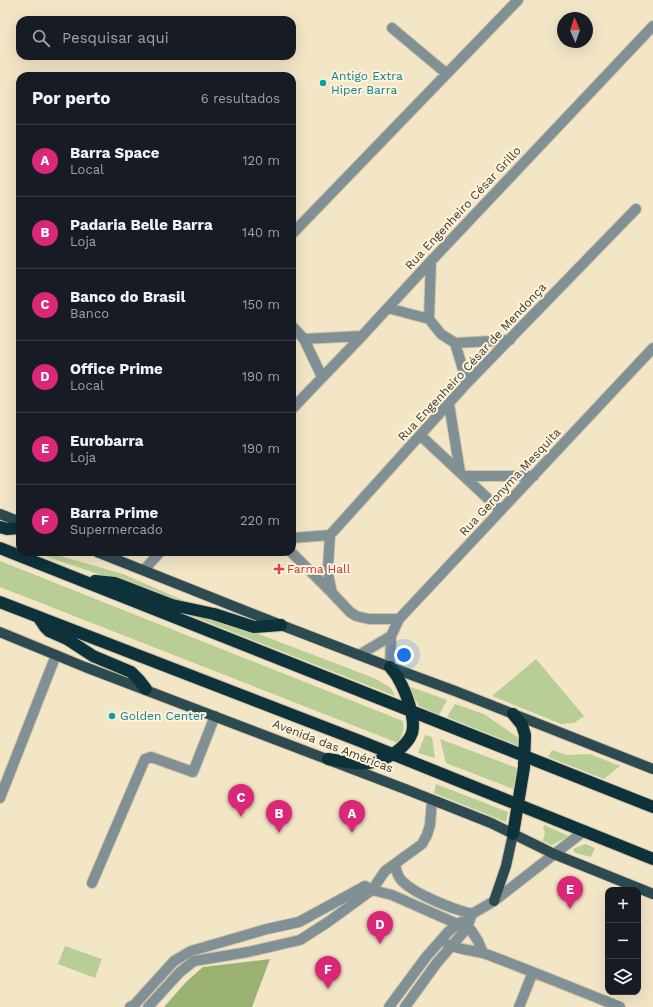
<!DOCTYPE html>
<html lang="pt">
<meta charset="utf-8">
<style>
body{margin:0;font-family:"Work Sans",sans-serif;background:#242831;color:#f1f3f6}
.controls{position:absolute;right:12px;bottom:12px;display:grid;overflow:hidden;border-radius:8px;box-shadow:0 4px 16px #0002}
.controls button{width:36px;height:36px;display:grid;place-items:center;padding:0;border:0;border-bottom:1px solid #363941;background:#171b24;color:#f1f3f6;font:20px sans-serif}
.compass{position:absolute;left:557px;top:12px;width:36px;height:36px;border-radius:50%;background:#171b24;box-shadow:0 4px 16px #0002;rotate:358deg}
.you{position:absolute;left:404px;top:655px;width:14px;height:14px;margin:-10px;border:3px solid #fff;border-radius:50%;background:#1a73e8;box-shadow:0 0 0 6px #1a73e833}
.badge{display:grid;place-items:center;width:26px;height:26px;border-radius:50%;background:#db2777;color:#fff;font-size:13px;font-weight:700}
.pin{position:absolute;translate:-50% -33px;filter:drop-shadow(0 1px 2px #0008)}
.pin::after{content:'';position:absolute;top:21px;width:14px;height:12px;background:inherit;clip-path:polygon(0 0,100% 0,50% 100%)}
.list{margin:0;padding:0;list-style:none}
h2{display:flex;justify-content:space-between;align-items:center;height:52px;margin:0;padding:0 16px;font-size:17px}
h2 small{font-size:13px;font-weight:400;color:#9ea1a6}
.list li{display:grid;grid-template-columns:26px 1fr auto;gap:12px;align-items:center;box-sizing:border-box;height:72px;padding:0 16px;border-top:1px solid #363941}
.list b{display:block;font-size:15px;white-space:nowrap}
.list p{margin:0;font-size:13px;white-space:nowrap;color:#9ea1a6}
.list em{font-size:13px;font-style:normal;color:#9ea1a6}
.icon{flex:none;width:22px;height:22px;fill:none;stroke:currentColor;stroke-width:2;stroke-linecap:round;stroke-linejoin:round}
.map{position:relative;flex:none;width:653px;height:1007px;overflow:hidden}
.search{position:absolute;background:#171b24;box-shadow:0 4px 16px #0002;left:16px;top:16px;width:280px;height:44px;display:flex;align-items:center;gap:10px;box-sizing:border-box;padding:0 14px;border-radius:12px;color:#9ea1a6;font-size:15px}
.panel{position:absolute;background:#171b24;box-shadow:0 4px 16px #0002;left:16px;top:72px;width:280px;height:484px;border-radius:12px}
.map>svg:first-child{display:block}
.green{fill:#b9ce96}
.forest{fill:#9bb172}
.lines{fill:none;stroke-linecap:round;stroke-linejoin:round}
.minor-casing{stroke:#cfc4a8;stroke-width:12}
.major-casing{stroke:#cfc4a8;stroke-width:12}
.highway-casing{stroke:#cfc4a8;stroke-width:14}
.minor{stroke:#809094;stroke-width:10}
.major{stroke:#2d4a51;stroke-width:10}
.highway{stroke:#0d323a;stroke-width:12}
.culture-dot{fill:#0f9aa8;stroke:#fef3da;stroke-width:1.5}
.health-dot{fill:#e0444e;stroke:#fef3da;stroke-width:1.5}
.labels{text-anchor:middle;stroke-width:4;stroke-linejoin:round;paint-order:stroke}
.culture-label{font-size:12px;fill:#0d838f;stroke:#fef3da;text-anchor:start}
.street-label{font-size:12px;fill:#3f3a2e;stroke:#fef3da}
.health-label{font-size:12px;fill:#be3a42;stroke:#fef3da;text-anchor:start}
</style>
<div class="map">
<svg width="653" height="1007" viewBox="0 0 653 1007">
<rect width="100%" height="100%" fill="#f3e6c7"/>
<path class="green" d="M 33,552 L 46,552 L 123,574 L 196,606 L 170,602 L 116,580 Z
M 0,561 L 403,721 C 405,729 402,736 398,743 L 0,587 Z
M 182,612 L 230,623 L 374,678 L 391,688 L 395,696 Z
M 536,659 L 584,716 L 574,723 L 561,724 L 492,696 Z
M 408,686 L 447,700 L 439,715 L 419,706 Z
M 455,704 L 484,714 L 520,739 L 519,746 L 447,717 Z
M 425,735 L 432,737 L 435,758 L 418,753 Z
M 440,739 L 517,768 L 513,789 L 446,763 Z
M 552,750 L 567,755 L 590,754 L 620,766 L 604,779 L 548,757 Z
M 436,784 L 508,812 L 506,822 L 434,793 Z
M 544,825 L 569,836 L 552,845 L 543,841 L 545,832 L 543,829 Z
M 585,844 L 595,848 L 591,857 L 575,853 L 573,849 Z
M 65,946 L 102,959 L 95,978 L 58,964 Z"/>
<path class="forest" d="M 270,959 L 252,1007 L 164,1007 L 186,982 L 203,967 Z"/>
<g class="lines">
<g class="minor-casing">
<path id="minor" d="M 392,28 L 447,74
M 292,234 L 518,0
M 388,308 L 429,319 L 441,334 L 455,343 L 467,383
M 429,319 L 431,261
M 292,326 L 304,339 L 322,377
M 304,339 L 362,336
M 455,343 L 510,340
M 449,404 L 460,472
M 292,409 L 362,336 L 431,261 L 653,26
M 420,435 L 500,510
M 464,476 L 534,476
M 330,535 L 467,383 L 636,209
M 292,538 L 330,535 L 328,567 L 329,579 L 332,593 L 350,612 L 356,616 L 369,619 L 399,619
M 291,552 L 331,592
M 144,570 L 160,552
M 359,655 L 391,636
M 390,667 L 391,636 L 399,619 L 653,348
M 0,798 L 56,655
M 395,864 C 396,870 398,877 402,881 C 416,895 453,909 472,914 L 467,928 L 436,964 L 405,1007
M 92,883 L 145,759 L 151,757 L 193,772 L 215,716
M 447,944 C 459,950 473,950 486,954 C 531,971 575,989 620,1007
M 130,1007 L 135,1004 L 174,961 L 191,951 L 267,929 L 299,922 L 365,886 L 372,890 L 392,895 L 471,930 L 478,941 L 483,953
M 148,1007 L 180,972 L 194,961 L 248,952 L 300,940 L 328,922 L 372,890 L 385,871 L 422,844 L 427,835 L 430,825 L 432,800
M 389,1007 L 426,957 L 449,931 L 472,914 L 494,901 L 584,831
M 519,1007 L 533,972"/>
</g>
<g class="major-casing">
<path id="major" d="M 0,514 L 20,522
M 97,552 L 281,625 L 390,667 L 455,691 L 653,769
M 0,632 L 85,667 L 405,789 L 491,823 L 554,854 L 653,894
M 494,901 L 506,866 L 513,834"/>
</g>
<g class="highway-casing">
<path id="highway" d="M 0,527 L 7,529 L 20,528
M 0,548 L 653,807
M 95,581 L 115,583 L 172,605 L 214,614 L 254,627 L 281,625
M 0,602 L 360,741 L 653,859
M 39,618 L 45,627 L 49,631 L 67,639 L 93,656 L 131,672 L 139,680 L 146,689
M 328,759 C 342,761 360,766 374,762 C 388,759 407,747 412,733 C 416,719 406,692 399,680 C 397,675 393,671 390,667
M 513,834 L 524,767 L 525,735 L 522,725 L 513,714"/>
</g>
<use href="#minor" class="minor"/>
<use href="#major" class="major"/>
<use href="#highway" class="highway"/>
</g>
<g class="culture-dot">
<circle cx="323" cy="83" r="4"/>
<circle cx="112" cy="716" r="4"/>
</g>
<path class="health-dot" d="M277 563h4v4h4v4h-4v4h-4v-4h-4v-4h4z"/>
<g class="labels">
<g class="culture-label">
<text x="331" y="80">Antigo Extra<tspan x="331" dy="14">Hiper Barra</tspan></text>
<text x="120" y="720">Golden Center</text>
</g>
<g class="street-label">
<text transform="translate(463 208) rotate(-47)" y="4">Rua Engenheiro César Grillo</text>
<text transform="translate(472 362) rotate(-47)" y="4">Rua Engenheiro César de Mendonça</text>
<text transform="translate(510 482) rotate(-47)" y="4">Rua Geronyma Mesquita</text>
<text transform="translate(333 746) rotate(21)" y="4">Avenida das Américas</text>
</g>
<g class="health-label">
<text x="287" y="573">Farma Hall</text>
</g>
</g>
</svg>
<div class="controls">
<button>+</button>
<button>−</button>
<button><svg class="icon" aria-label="layers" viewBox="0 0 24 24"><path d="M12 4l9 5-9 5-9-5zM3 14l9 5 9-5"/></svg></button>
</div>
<svg class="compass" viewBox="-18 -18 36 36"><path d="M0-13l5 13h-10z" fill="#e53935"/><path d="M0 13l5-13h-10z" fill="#9ea1a6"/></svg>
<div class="you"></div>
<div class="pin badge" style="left:352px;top:833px">A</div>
<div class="pin badge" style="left:279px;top:833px">B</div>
<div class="pin badge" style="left:241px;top:817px">C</div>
<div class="pin badge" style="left:380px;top:944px">D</div>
<div class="pin badge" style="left:570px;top:909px">E</div>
<div class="pin badge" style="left:328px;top:989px">F</div>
<div class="search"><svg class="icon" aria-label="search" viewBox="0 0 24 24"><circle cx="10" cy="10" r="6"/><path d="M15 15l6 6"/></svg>Pesquisar aqui</div>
<section class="panel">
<h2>Por perto<small>6 resultados</small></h2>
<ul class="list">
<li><span class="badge">A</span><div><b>Barra Space</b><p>Local</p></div><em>120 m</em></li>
<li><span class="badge">B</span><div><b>Padaria Belle Barra</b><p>Loja</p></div><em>140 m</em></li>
<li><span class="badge">C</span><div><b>Banco do Brasil</b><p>Banco</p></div><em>150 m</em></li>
<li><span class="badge">D</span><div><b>Office Prime</b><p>Local</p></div><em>190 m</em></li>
<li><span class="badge">E</span><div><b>Eurobarra</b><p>Loja</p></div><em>190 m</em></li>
<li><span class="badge">F</span><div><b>Barra Prime</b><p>Supermercado</p></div><em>220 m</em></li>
</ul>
</section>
</div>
